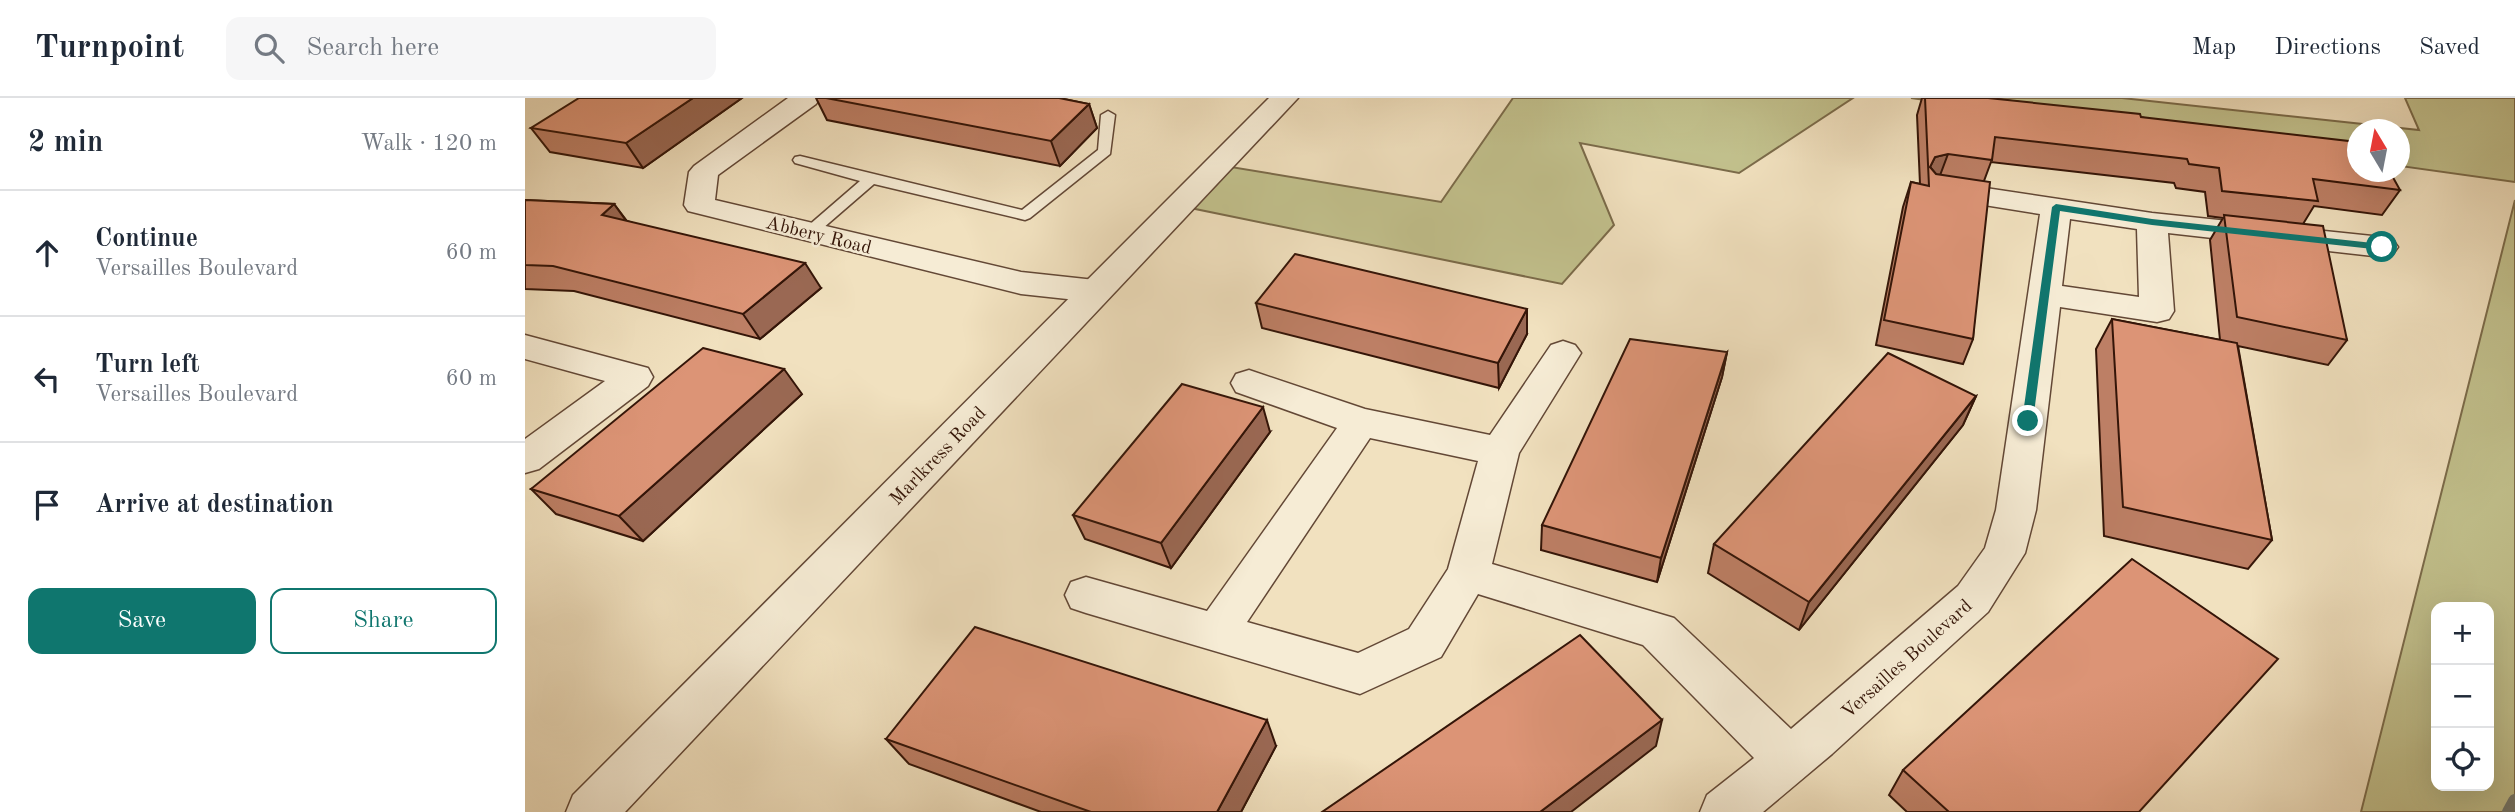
<!DOCTYPE html>
<meta charset="utf-8">
<style>
body{margin:0;font-family:"Old Standard TT",serif;background:#f6f6f7;color:#1f2937}
.controls{position:absolute;right:21px;bottom:21px;display:grid;overflow:hidden;border-radius:14px;box-shadow:0 7px 28px #0002}
.controls button{width:63px;height:63px;display:grid;place-items:center;padding:0;border:0;border-bottom:2px solid #e0e1e3;background:#fff;color:#1f2937;font:35px sans-serif}
.compass{position:absolute;left:1822px;top:21px;width:63px;height:63px;border-radius:50%;background:#fff;box-shadow:0 7px 28px #0002;rotate:350deg}
.stop{position:absolute;width:21px;height:21px;margin:-16px;border:5px solid #0f766e;border-radius:50%;background:#fff}
.stop.end{background:#0f766e;border-color:#fff;box-shadow:0 2px 7px #0008}
.list{margin:0;padding:0;list-style:none}
h2{display:flex;justify-content:space-between;align-items:center;height:91px;margin:0;padding:0 28px;font-size:30px}
h2 small{font-size:23px;font-weight:400;color:#747a83}
.list li{display:grid;grid-template-columns:46px 1fr auto;gap:21px;align-items:center;box-sizing:border-box;height:126px;padding:0 28px;border-top:2px solid #e0e1e3}
.list b{display:block;font-size:26px;white-space:nowrap}
.list p{margin:0;font-size:23px;white-space:nowrap;color:#747a83}
.list em{font-size:23px;font-style:normal;color:#747a83}
.actions{display:flex;gap:14px;padding:21px 28px}
.actions a{flex:1;padding:16px 0;border:2px solid #0f766e;border-radius:14px;text-align:center;font-size:24px;color:#0f766e}
.actions .main{background:#0f766e;color:#fff}
.icon{flex:none;width:38px;height:38px;fill:none;stroke:currentColor;stroke-width:2;stroke-linecap:round;stroke-linejoin:round}
.map{position:relative;flex:none;width:1990px;height:714px;overflow:hidden}
header{display:flex;align-items:center;gap:42px;box-sizing:border-box;height:98px;padding:0 35px;background:#fff;border-bottom:2px solid #e0e1e3}
header strong{font-size:33px}
nav{display:flex;gap:38px;margin-inline-start:auto;font-size:24px}
.search{width:490px;height:63px;background:#f6f6f7;display:flex;align-items:center;gap:18px;box-sizing:border-box;padding:0 24px;border-radius:14px;color:#747a83;font-size:26px}
main{display:flex}
aside{flex:1;background:#fff}
.map>svg:first-child{display:block}
.green{fill:#c2c18d;stroke:#7b6b4a;stroke-width:2;fill-rule:evenodd}
.lines{fill:none;stroke-linecap:round;stroke-linejoin:round}
.stream{stroke:#727970;stroke-width:14}
.service-casing{stroke:#634836;stroke-width:3}
.minor-casing{stroke:#634836;stroke-width:3}
.tertiary-casing{stroke:#634836;stroke-width:3}
.service{fill:#f6ecd5;fill-rule:evenodd}
.minor{fill:#f6ecd5;fill-rule:evenodd}
.tertiary{fill:#f6ecd5;fill-rule:evenodd}
.wall{fill:#bd7f65;stroke:#341508;stroke-width:2}
.shaded-wall{fill:#9a6853;stroke:#341508;stroke-width:2}
.building{fill:#dc9476;stroke:#341508;stroke-width:2}
.route{fill:#0f766e}
.labels{text-anchor:middle;stroke-width:5;stroke-linejoin:round;paint-order:stroke}
.street-label{font-size:19px;fill:#341508;stroke:#f6ecd5}
</style>
<header>
<strong>Turnpoint</strong>
<div class="search"><svg class="icon" aria-label="search" viewBox="0 0 24 24"><circle cx="10" cy="10" r="6"/><path d="M15 15l6 6"/></svg>Search here</div>
<nav><a>Map</a><a>Directions</a><a>Saved</a></nav>
</header>
<main>
<aside>
<h2>2 min<small>Walk · 120 m</small></h2>
<ul class="list">
<li><svg class="icon" aria-label="ahead" viewBox="0 0 24 24"><path d="M12 20V5M6 11l6-6 6 6"/></svg><div><b>Continue</b><p>Versailles Boulevard</p></div><em>60 m</em></li>
<li><svg class="icon" aria-label="left" viewBox="0 0 24 24"><path d="M17 20v-9H6M10 6l-5 5 5 5"/></svg><div><b>Turn left</b><p>Versailles Boulevard</p></div><em>60 m</em></li>
<li><svg class="icon" aria-label="arrive" viewBox="0 0 24 24"><path d="M6 21V4h12l-3 4 3 4H6"/></svg><div><b>Arrive at destination</b></div></li>
</ul>
<div class="actions"><a class="main">Save</a><a>Share</a></div>
</aside>
<div class="map">
<svg width="1990" height="714" viewBox="0 0 1990 714">
<rect width="100%" height="100%" fill="#f1e1bf"/>
<filter id="stains"><feTurbulence type="fractalNoise" baseFrequency=".00286" numOctaves="4"/><feColorMatrix values="0 0 0 0 .2 0 0 0 0 .09 0 0 0 0 .02 0 0 0 .5 -.17"/></filter>
<radialGradient id="worn" r=".72"><stop offset=".6" stop-color="#630" stop-opacity="0"/><stop offset="1" stop-color="#630" stop-opacity=".3"/></radialGradient>
<path class="green" d="M 988,0 L 1328,0 L 1214,75 L 1055,45 L 1089,127 L 1037,186 L 651,107 L 688,66 L 916,104 Z
M 1386,0 L 1597,0 L 1894,32 L 1880,0 L 1990,0 L 1990,84 L 1875,68 L 1874,32 L 1832,32 L 1832,62 Z
M 1990,102 L 1990,714 L 1836,714 ZM 1964,509 L 1964,688 L 1911,688 L 1911,509 Z"/>
<g class="lines">
<path class="stream" d="M 1984,714 L 1990,703"/>
<g class="service-casing">
<path id="service" d="M 583,13 L 590,17 L 585,56 L 505,120 L 500,122 L 349,86 L 290,137 L 284,139 L 276,134 L 335,83 L 270,65 L 268,62 L 270,59 L 275,58 L 497,112 L 573,52 L 576,17 Z"/>
</g>
<g class="minor-casing">
<path id="minor" d="M 263,0 L 295,0 L 291,6 L 193,77 L 190,102 L 496,174 L 570,182 L 582,185 L 587,193 L 582,201 L 570,204 L 496,196 L 163,113 L 159,107 L 164,74 L 169,68 Z
M 1414,83 L 1627,115 L 1857,139 L 1868,142 L 1873,149 L 1868,156 L 1857,159 L 1643,135 L 1649,213 L 1644,221 L 1632,224 L 1535,209 L 1511,412 L 1500,455 L 1463,514 L 1307,656 L 1238,714 L 1175,714 L 1182,697 L 1229,660 L 1118,547 L 953,496 L 916,559 L 835,596 L 561,515 L 546,510 L 540,497 L 546,484 L 561,479 L 682,513 L 812,330 L 711,294 L 706,285 L 711,276 L 724,272 L 840,311 L 965,337 L 1026,247 L 1038,243 L 1050,247 L 1056,255 L 994,355 L 967,466 L 1149,520 L 1266,631 L 1433,488 L 1460,450 L 1471,412 L 1515,116 L 1403,98 L 1399,92 L 1403,86 ZM 1545,121 L 1612,131 L 1614,199 L 1537,188 ZM 845,340 L 953,363 L 923,471 L 884,531 L 833,555 L 722,524 Z
M 0,237 L 123,270 L 128,279 L 123,288 L 14,371 L 0,375 L 0,341 L 80,283 L 0,261 Z"/>
</g>
<g class="tertiary-casing">
<path id="tertiary" d="M 744,0 L 773,0 L 100,714 L 41,714 L 48,697 Z"/>
</g>
<use href="#service" class="service"/>
<use href="#minor" class="minor"/>
<use href="#tertiary" class="tertiary"/>
</g>
<path class="wall" d="M 217,0 L 118,70 L 25,54 L 6,30 Z
M 291,0 L 534,0 L 564,6 L 572,30 L 535,68 L 302,22 Z
M 1397,0 L 1463,0 L 1616,19 L 1875,92 L 1857,117 L 1789,108 L 1778,126 L 1822,242 L 1803,267 L 1713,248 L 1747,442 L 1723,471 L 1579,438 L 1571,251 L 1587,221 L 1695,242 L 1685,142 L 1698,120 L 1683,118 L 1680,94 L 1651,90 L 1649,85 L 1466,64 L 1459,83 L 1448,241 L 1438,266 L 1351,247 L 1378,109 L 1386,84 L 1395,86 L 1392,17 Z
M 0,102 L 89,106 L 102,123 L 296,190 L 235,241 L 49,193 L 0,191 Z
M 731,205 L 1002,236 L 974,290 L 737,230 Z
M 1202,254 L 1197,279 L 1132,484 L 1016,452 L 1017,427 Z
M 277,296 L 118,443 L 31,416 L 6,391 Z
M 1451,298 L 1438,327 L 1274,532 L 1183,475 L 1189,446 Z
M 745,334 L 646,470 L 560,441 L 548,417 Z
M 361,641 L 751,648 L 716,714 L 516,714 L 384,666 Z
M 1378,672 L 1614,714 L 1382,714 L 1364,697 Z"/>
<path class="shaded-wall" d="M 168,0 L 217,0 L 118,70 L 101,45 Z
M 564,6 L 572,30 L 535,68 L 526,43 Z
M 1423,56 L 1414,80 L 1405,69 L 1410,59 Z
M 89,106 L 107,131 L 77,117 Z
M 280,165 L 296,190 L 235,241 L 218,216 Z
M 1002,211 L 1002,236 L 974,290 L 973,265 Z
M 1202,254 L 1197,279 L 1132,484 L 1136,460 Z
M 259,271 L 277,296 L 118,443 L 94,418 Z
M 1451,298 L 1438,327 L 1274,532 L 1284,504 Z
M 738,309 L 745,334 L 646,470 L 636,445 Z
M 742,622 L 751,648 L 716,714 L 692,714 Z
M 1137,622 L 1131,648 L 1046,714 L 1015,714 Z"/>
<path class="building" d="M 54,0 L 168,0 L 101,45 L 6,30 Z
M 301,0 L 534,0 L 564,6 L 526,43 Z
M 1400,0 L 1463,0 L 1615,16 L 1616,19 L 1832,44 L 1832,74 L 1865,74 L 1875,92 L 1788,81 L 1793,103 L 1697,93 L 1694,70 L 1664,66 L 1662,61 L 1470,39 L 1467,62 L 1423,56 L 1410,59 L 1405,69 L 1411,76 L 1465,84 L 1448,241 L 1359,222 L 1386,84 L 1404,88 Z
M 0,102 L 89,106 L 77,117 L 280,165 L 218,216 L 28,168 L 0,167 Z
M 1699,117 L 1798,128 L 1822,242 L 1712,219 Z
M 770,156 L 1002,211 L 973,265 L 731,205 Z
M 1587,221 L 1712,245 L 1747,442 L 1598,409 Z
M 1105,241 L 1202,254 L 1136,460 L 1017,427 Z
M 178,250 L 259,271 L 94,418 L 6,391 Z
M 1363,255 L 1451,298 L 1284,504 L 1189,446 Z
M 657,286 L 738,309 L 636,445 L 548,417 Z
M 1607,461 L 1753,561 L 1614,714 L 1424,714 L 1378,672 Z
M 450,529 L 742,622 L 692,714 L 566,714 L 361,641 Z
M 1055,537 L 1137,622 L 1015,714 L 797,714 Z"/>
<path class="route" d="M 1531,106 L 1627,121 L 1857,146 L 1862,149 L 1857,152 L 1627,127 L 1535,113 L 1508,323 L 1503,327 L 1497,323 L 1527,109 Z"/>
<g class="labels">
<g class="street-label">
<text transform="translate(294 136) rotate(14)" y="7">Abbery Road</text>
<text transform="translate(412 357) rotate(-46)" y="7">Marlkress Road</text>
<text transform="translate(1381 560) rotate(-42)" y="7">Versailles Boulevard</text>
</g>
</g>
<rect width="100%" height="100%" filter="url(#stains)"/>
<rect width="100%" height="100%" fill="url(#worn)"/>
</svg>
<div class="controls">
<button>+</button>
<button>−</button>
<button><svg class="icon" aria-label="locate" viewBox="0 0 24 24"><circle cx="12" cy="12" r="6"/><path d="M12 2v4M12 18v4M2 12h4M18 12h4"/></svg></button>
</div>
<svg class="compass" viewBox="-18 -18 36 36"><path d="M0-13l5 13h-10z" fill="#e53935"/><path d="M0 13l5-13h-10z" fill="#747a83"/></svg>
<div class="stop" style="left:1857px;top:149px"></div>
<div class="stop end" style="left:1503px;top:323px"></div>
</div>
</main>
